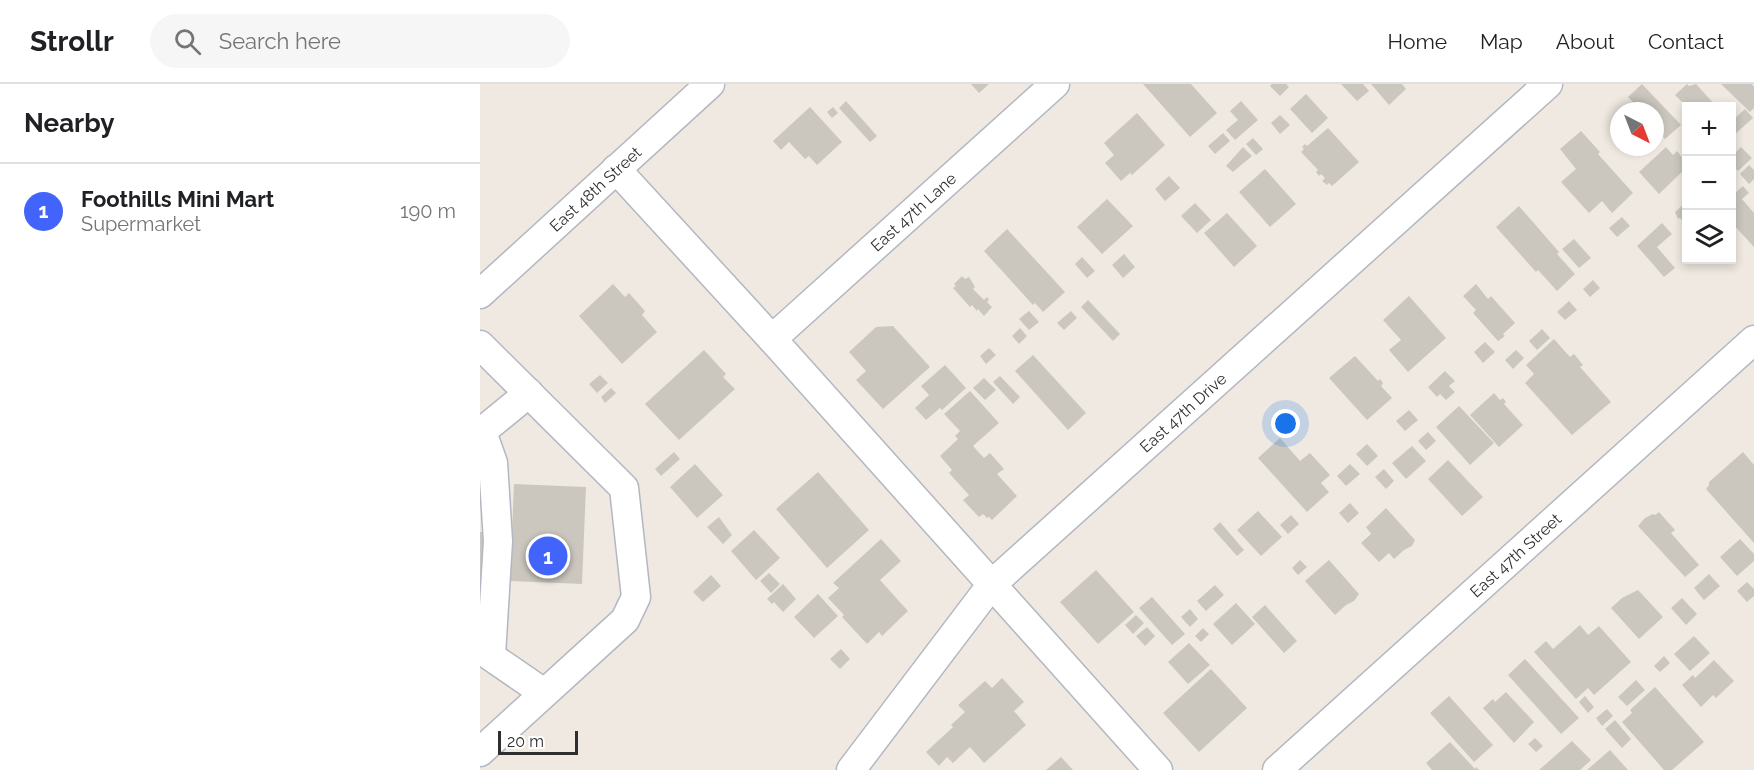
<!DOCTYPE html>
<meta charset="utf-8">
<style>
body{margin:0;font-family:Raleway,sans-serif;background:#f6f6f6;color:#202124}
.controls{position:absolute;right:18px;top:18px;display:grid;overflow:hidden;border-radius:0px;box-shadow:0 3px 9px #0003}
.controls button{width:54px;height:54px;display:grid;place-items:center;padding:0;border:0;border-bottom:2px solid #e0e0e0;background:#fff;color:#202124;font:30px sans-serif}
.compass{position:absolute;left:1130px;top:18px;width:54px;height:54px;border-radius:50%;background:#fff;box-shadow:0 3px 9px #0003;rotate:138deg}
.scale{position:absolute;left:18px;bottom:15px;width:80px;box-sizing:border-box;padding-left:6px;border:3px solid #2e2e2e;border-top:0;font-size:16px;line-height:21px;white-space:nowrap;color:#2e2e2e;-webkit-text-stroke:4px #fff;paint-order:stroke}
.you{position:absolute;left:806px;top:340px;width:21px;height:21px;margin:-15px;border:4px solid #fff;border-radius:50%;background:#1a73e8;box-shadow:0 0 0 9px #1a73e833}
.badge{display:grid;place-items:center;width:39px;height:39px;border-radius:50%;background:#4264fb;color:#fff;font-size:20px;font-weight:700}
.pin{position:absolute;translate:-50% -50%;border:3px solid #fff;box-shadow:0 2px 6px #0006}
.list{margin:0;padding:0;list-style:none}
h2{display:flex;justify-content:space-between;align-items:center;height:78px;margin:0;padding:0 24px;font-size:26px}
h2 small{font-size:20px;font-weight:400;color:#757577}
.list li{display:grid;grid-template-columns:39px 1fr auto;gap:18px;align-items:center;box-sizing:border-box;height:96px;padding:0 24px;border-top:2px solid #e0e0e0}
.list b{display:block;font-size:22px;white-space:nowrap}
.list p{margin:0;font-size:20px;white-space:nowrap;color:#757577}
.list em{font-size:20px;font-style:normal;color:#757577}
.icon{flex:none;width:33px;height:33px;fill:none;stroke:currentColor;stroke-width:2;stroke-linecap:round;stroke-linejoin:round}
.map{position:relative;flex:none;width:1274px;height:686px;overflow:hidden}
header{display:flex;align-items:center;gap:36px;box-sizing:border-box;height:84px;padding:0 30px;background:#fff;border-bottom:2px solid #e0e0e0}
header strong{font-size:28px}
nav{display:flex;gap:33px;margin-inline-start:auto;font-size:21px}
.search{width:420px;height:54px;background:#f6f6f6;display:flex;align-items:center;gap:15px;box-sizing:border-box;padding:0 21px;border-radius:33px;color:#757577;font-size:22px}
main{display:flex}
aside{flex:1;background:#fff}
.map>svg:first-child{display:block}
.building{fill:#cbc7bf}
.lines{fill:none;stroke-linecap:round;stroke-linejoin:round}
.minor-casing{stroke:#b4b7c1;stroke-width:31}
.minor{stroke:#fff;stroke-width:28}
.labels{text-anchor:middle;stroke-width:4.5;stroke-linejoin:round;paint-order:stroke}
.street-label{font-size:16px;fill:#2e2e2e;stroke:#fff}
</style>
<header>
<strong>Strollr</strong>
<div class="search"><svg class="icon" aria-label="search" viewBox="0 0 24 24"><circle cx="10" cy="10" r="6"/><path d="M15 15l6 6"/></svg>Search here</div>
<nav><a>Home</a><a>Map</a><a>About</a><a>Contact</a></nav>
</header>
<main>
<aside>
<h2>Nearby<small></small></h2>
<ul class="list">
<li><span class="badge">1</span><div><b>Foothills Mini Mart</b><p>Supermarket</p></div><em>190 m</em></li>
</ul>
</aside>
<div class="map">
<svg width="1274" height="686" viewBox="0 0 1274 686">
<rect width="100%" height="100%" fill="#efe9e1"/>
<path class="building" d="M 491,0 L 509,0 L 499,9 Z
M 663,0 L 711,0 L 737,29 L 710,53 Z
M 792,0 L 806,0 L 809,3 L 800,12 L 790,2 Z
M 861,0 L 883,0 L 889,7 L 877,17 Z
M 891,0 L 922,0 L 926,5 L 909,21 Z
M 1162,0 L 1201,41 L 1185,55 L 1181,51 L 1175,57 L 1175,27 L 1145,27 L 1154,19 L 1148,13 Z
M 1207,0 L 1209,2 L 1216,0 L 1236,22 L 1206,22 L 1195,11 Z
M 1241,0 L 1272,0 L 1274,3 L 1274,24 L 1270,28 Z
M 826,10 L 848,34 L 832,49 L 810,25 Z
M 366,17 L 397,52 L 390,58 L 359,24 Z
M 761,17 L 778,36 L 755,56 L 746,46 L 758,36 L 750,27 Z
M 330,23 L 362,58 L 337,81 L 329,72 L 325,75 L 309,58 L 301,66 L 293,57 Z
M 353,23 L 358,29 L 352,34 L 347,28 Z
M 1265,25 L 1273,34 L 1254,51 L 1252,47 L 1252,37 Z
M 657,29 L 685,61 L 652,91 L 650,89 L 641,97 L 625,79 L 634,71 L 624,59 Z
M 800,31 L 810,41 L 800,50 L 791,39 Z
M 848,44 L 879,78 L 852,102 L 849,99 L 847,101 L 842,97 L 845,94 L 841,90 L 839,92 L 836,88 L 838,86 L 821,68 L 824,65 L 822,63 L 825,60 L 827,62 Z
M 1101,47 L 1120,68 L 1118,70 L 1153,109 L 1132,129 L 1122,117 L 1109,129 L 1081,98 L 1096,85 L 1080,65 Z
M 743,49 L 750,57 L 735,70 L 728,62 Z
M 773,54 L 783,65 L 776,71 L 766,60 Z
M 763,63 L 772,72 L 753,88 L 746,82 Z
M 1186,63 L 1193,71 L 1197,67 L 1206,78 L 1206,84 L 1179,110 L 1159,88 Z
M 1261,63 L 1272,74 L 1258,87 L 1252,81 L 1252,72 Z
M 1269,81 L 1274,86 L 1274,95 L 1269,100 L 1260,90 Z
M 785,85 L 816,120 L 790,143 L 759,108 Z
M 689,92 L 700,104 L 685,117 L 675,105 Z
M 1263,102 L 1269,109 L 1262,115 L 1274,129 L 1274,163 L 1252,139 L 1252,105 L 1255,109 Z
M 627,115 L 653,142 L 622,170 L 597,143 Z
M 1206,118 L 1206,146 L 1203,142 L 1205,140 L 1200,134 L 1198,135 L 1195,128 Z
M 715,119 L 731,136 L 717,149 L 701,132 Z
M 1039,122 L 1079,168 L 1077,170 L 1095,190 L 1077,207 L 1058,186 L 1056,188 L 1016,143 Z
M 747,129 L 777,162 L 754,183 L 724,149 Z
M 1142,133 L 1150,142 L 1137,153 L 1129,144 Z
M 1182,139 L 1192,150 L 1177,163 L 1195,184 L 1184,193 L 1157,162 Z
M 527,145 L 585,208 L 563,228 L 555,219 L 553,221 L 504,167 Z
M 1094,155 L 1111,174 L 1099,184 L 1082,165 Z
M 644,170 L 655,183 L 643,194 L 632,181 Z
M 602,173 L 615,187 L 607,194 L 595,180 Z
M 482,192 L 485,195 L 489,193 L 495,203 L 493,205 L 504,216 L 507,213 L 509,216 L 507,218 L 512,223 L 504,232 L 498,225 L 497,227 L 492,221 L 490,223 L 473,204 L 476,202 L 474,200 Z
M 1113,196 L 1120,204 L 1110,213 L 1103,205 Z
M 133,200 L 145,213 L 149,209 L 165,227 L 162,231 L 177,248 L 142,280 L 99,232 Z
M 996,200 L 1008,215 L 1011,212 L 1035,239 L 1023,250 L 1025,252 L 1018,257 L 993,229 L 996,226 L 983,212 Z
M 929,212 L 966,254 L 928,288 L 909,266 L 921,256 L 903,236 Z
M 608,216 L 640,250 L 633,257 L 601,223 Z
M 1089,217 L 1097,226 L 1085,236 L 1077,228 Z
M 549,227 L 559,238 L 549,246 L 539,235 Z
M 591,227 L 597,234 L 584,246 L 577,239 Z
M 413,242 L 450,283 L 403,325 L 376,296 L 386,287 L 369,268 L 396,243 Z
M 540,244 L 547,252 L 539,260 L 532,252 Z
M 1062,245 L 1070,254 L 1057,266 L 1049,257 Z
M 1074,255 L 1090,273 L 1094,270 L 1103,281 L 1100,283 L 1131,318 L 1092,351 L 1045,299 L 1054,290 L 1046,281 Z
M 1005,258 L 1015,268 L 1003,279 L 994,268 Z
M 509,264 L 516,271 L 506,280 L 500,272 Z
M 224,266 L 246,290 L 243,293 L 255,305 L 199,356 L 165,320 Z
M 1036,266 L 1044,274 L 1033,285 L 1025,276 Z
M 553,271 L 606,329 L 588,346 L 535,287 Z
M 875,272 L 898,297 L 900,295 L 903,299 L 901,302 L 912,314 L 887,336 L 849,294 Z
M 465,281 L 486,304 L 462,326 L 460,324 L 446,336 L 435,324 L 449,311 L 441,302 Z
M 965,287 L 975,297 L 969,302 L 975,308 L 966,316 L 960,310 L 957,313 L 948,303 Z
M 120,291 L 128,299 L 117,309 L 109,300 Z
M 520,292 L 540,313 L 533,320 L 513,298 Z
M 504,294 L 516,306 L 505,316 L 493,304 Z
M 131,304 L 136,309 L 125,319 L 121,313 Z
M 490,307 L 519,339 L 493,362 L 504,374 L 510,369 L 524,385 L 517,390 L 537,412 L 512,436 L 509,433 L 507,434 L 503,430 L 499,433 L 483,416 L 489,411 L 469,389 L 472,386 L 460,372 L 478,355 L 475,352 L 480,347 L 464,330 Z
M 1014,309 L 1020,316 L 1023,314 L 1026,318 L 1024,320 L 1043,341 L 1019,363 L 990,331 Z
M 979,322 L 1014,359 L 990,381 L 956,343 Z
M 929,326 L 938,336 L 925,347 L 916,337 Z
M 948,348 L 956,357 L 946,366 L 938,357 Z
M 800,354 L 820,377 L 830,369 L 850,391 L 841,399 L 849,408 L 827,428 L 778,374 Z
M 887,360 L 898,372 L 887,382 L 876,370 Z
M 932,362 L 946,377 L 926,395 L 912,379 Z
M 194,368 L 200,375 L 181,392 L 175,385 Z
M 1263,368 L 1274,381 L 1274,459 L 1226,405 L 1229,401 L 1229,398 Z
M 968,376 L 1003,413 L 982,432 L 948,395 Z
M 215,380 L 243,411 L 217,434 L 190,403 Z
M 870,380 L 880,390 L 866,402 L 857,392 Z
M 904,385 L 914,397 L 906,405 L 895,393 Z
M 338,388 L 389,446 L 347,484 L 296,425 Z
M 34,400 L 106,403 L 102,500 L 30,497 Z
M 870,419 L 879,429 L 868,439 L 859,429 Z
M 906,424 L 935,456 L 932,462 L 924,466 L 914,475 L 909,469 L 899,478 L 881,459 L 891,450 L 886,443 Z
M 778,427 L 802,453 L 781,472 L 757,446 Z
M 1179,428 L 1195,446 L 1191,449 L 1219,481 L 1205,493 L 1158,442 L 1165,434 L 1173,430 L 1175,431 Z
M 811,431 L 819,440 L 808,450 L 800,441 Z
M 239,433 L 252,451 L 243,460 L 227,443 Z
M 740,438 L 764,466 L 757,472 L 733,445 Z
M 274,446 L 300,474 L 276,496 L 251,467 Z
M 0,448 L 4,448 L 2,498 L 0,498 Z
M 401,455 L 421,477 L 400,496 L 428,527 L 402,552 L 399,548 L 387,560 L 362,533 L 364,531 L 348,514 L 359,504 L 353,499 Z
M 1260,455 L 1274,470 L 1274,477 L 1257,492 L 1240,473 Z
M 820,476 L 827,483 L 818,491 L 812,484 Z
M 849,476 L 879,510 L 874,517 L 866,521 L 855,531 L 825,497 Z
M 616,486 L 654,528 L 618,560 L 580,518 Z
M 289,489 L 300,500 L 291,509 L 280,497 Z
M 1229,490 L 1240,502 L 1224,516 L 1214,504 Z
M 231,491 L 241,502 L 223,518 L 213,508 Z
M 1267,498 L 1274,505 L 1274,512 L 1267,518 L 1257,507 Z
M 303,500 L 316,515 L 303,528 L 294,518 L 292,520 L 287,515 Z
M 735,501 L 744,511 L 726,527 L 717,517 Z
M 1158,506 L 1183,533 L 1159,555 L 1131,524 L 1142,514 Z
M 338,510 L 358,532 L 334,554 L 314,533 Z
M 672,513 L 705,550 L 692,561 L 659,524 Z
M 1202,514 L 1217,530 L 1206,541 L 1191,524 Z
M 756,519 L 775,540 L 752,561 L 733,540 Z
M 785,521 L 817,557 L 804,569 L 772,533 Z
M 710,525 L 718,535 L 710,543 L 701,533 Z
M 656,531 L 664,539 L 653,550 L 645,541 Z
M 1100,541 L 1108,551 L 1119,542 L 1151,578 L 1114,611 L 1108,604 L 1096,615 L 1054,568 L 1066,557 L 1073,565 Z
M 667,543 L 675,552 L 665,562 L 656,552 Z
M 723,544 L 729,550 L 721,558 L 715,552 Z
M 1214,552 L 1230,569 L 1210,587 L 1194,570 Z
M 709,559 L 730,581 L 708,600 L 688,578 Z
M 361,565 L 370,575 L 360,585 L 350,575 Z
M 1184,572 L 1190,579 L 1180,588 L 1174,582 Z
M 1045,575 L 1099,634 L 1081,650 L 1028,591 Z
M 1234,576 L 1254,597 L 1236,614 L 1233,611 L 1221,623 L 1202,601 L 1213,591 L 1215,594 Z
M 731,585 L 767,624 L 719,668 L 683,629 Z
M 522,594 L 544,618 L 534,627 L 546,641 L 504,679 L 490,663 L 473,679 L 467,673 L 459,682 L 446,668 L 473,643 L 471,641 L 485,628 L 478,621 L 505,597 L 512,604 Z
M 1156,596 L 1165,606 L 1147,622 L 1138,613 Z
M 1175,603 L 1224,658 L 1192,686 L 1184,686 L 1142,638 L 1152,629 L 1150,626 Z
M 1026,608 L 1054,638 L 1034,659 L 1003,624 L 1013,615 L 1015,618 Z
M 969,612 L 1013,661 L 994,678 L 950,629 Z
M 1105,612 L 1114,623 L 1108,629 L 1099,618 Z
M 1127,625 L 1133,632 L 1122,642 L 1116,634 Z
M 1135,636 L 1151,655 L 1142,664 L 1125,645 Z
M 1055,654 L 1063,662 L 1056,668 L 1048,660 Z
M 1092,657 L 1111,676 L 1100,686 L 1059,686 Z
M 970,658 L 995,685 L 996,683 L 999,686 L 952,686 L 946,679 Z
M 1130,666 L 1148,686 L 1107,686 Z
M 581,673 L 593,686 L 566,686 Z"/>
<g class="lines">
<g class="minor-casing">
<g id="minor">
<path d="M 136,85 L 292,255 L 678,686"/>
<path id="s1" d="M 0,210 L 230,0"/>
<path id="s2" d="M 292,255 L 575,0"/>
<path d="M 0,261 L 144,404 L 156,513 L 145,536 L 0,668"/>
<path d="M 2,348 L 13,379 L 18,457 L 11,571"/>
<path d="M 0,349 L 49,309"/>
<path d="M 0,565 L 64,609"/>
<path id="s3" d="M 371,686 L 512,500 L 1068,0"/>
<path id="s4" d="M 797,686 L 1274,256"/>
</g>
</g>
<use href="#minor" class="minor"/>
</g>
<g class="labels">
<g class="street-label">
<text dy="6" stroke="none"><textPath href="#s1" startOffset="156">East 48th Street</textPath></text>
<text dy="6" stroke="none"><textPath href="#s2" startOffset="190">East 47th Lane</textPath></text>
<text dy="6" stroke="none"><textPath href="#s3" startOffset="490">East 47th Drive</textPath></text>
<text dy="6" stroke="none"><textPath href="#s4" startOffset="321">East 47th Street</textPath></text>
</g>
</g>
</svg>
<div class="controls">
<button>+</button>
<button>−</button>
<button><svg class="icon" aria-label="layers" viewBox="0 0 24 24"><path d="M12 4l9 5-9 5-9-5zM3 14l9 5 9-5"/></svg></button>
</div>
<svg class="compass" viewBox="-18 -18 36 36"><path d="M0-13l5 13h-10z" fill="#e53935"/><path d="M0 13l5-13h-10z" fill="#757577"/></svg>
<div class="scale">20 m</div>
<div class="you"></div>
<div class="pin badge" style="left:68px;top:472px">1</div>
</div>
</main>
